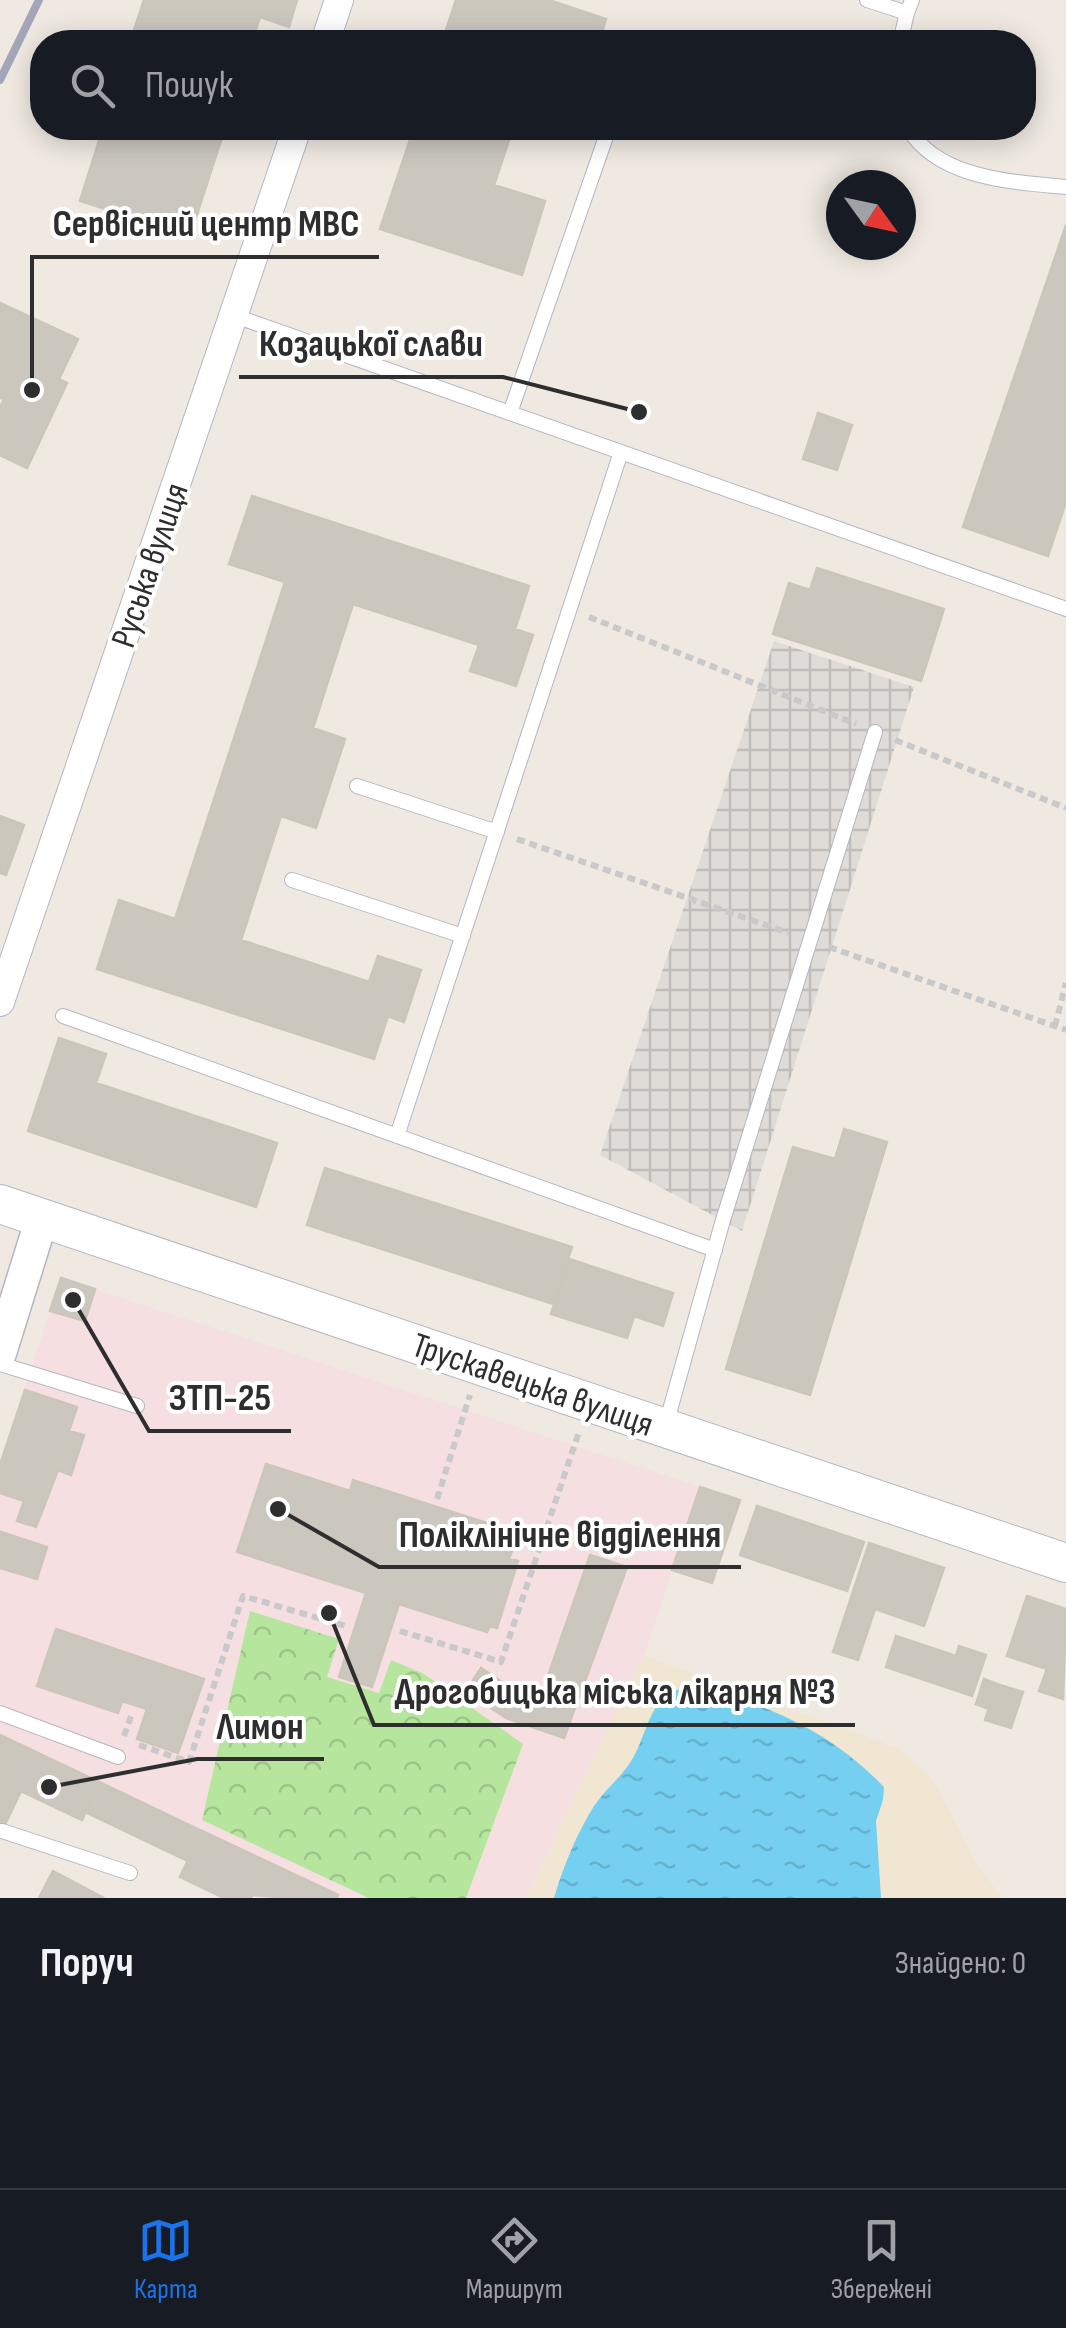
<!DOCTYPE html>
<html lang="uk">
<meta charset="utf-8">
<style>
body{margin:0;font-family:"Sofia Sans Condensed",sans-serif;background:#242831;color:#f1f3f6}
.compass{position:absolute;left:826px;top:170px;width:90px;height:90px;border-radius:50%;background:#171b24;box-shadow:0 5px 25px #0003;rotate:123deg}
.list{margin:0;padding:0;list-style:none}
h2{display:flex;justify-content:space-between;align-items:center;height:130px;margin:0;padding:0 40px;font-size:42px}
h2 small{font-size:32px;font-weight:400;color:#9ea1a6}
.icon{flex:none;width:55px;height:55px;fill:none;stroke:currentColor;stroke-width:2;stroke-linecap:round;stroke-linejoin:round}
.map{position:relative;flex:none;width:1066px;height:1898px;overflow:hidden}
.search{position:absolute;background:#171b24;box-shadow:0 5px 25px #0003;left:30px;right:30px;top:30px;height:110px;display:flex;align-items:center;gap:25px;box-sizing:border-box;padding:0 35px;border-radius:40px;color:#9ea1a6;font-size:38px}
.sheet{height:290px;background:#171b24}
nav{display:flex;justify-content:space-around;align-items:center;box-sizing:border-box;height:140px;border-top:2px solid #363941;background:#171b24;font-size:28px;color:#9ea1a6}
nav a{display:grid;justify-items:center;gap:5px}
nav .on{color:#1a73e8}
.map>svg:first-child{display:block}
.education{fill:#f0e6d1}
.medical{fill:#f5dfe0}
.forest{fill:url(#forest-crowns)}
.plaza{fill:url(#plaza-grid)}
.water{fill:url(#water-ripples)}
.building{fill:#cbc7bf;stroke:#cbc5ba;stroke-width:2.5}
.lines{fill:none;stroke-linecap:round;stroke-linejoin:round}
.service-casing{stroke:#b4b7c1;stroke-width:16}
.minor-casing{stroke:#b4b7c1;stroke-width:30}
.tertiary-casing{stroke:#b4b7c1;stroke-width:35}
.secondary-casing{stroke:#b4b7c1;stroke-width:40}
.path{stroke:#c9c9c9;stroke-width:6;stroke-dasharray:8 5;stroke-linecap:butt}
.service{stroke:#fff;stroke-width:14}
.minor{stroke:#fff;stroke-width:28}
.tertiary{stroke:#fff;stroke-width:32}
.secondary{stroke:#fff;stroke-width:38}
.rail{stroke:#a3a6b8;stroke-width:8}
.labels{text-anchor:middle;stroke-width:8;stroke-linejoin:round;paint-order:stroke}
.street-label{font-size:35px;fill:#2e2e2e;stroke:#fff}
.leader{fill:none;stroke:#2e2e2e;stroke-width:4}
.callout-dot{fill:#2e2e2e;stroke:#fff;stroke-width:4}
.callout-label{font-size:38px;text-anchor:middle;font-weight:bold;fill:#2e2e2e;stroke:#fff;stroke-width:8;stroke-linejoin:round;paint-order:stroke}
</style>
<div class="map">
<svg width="1066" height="1898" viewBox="0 0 1066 1898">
<defs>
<pattern id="forest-crowns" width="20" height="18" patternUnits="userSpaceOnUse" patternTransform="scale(2.5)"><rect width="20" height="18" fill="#b6e59e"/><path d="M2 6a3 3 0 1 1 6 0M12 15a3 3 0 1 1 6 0" fill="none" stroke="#9dc588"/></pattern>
<pattern id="plaza-grid" width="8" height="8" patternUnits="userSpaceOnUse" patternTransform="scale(2.5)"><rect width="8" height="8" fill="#dfdcd8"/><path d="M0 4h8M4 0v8" fill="none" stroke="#c0bdba"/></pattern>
<pattern id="water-ripples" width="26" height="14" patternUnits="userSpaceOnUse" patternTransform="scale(2.5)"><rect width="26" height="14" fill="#75cff0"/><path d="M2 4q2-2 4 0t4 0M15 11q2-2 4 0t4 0" fill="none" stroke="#66b2ce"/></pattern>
</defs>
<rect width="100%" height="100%" fill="#efe9e1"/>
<path class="education" d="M 644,1656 L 898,1748 L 933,1780 L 976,1862 L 1002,1898 L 525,1898 Z"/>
<path class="medical" d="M 61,1278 L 700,1487 L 644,1656 L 525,1898 L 344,1898 L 0,1735 L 0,1465 Z"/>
<path class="forest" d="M 250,1611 L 339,1639 L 327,1677 L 379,1693 L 391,1660 L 424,1674 L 523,1744 L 466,1898 L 369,1898 L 202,1820 Z"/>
<path class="plaza" d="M 774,641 L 914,687 L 742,1231 L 600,1155 Z"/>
<path class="water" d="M 695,1687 C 769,1704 830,1731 884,1787 L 883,1800 L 876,1821 L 881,1898 L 554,1898 C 563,1867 577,1833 594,1806 C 606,1788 623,1776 633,1758 C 646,1736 648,1706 672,1692 C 678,1689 688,1688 695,1687 Z"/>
<path class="building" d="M 144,0 L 297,0 L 289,27 L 260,17 L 252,42 L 130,42 Z
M 456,0 L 549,0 L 606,19 L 599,42 L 442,42 Z
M 103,128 L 225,128 L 190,236 L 80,201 Z
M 414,128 L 513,128 L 494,185 L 545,201 L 522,275 L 380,229 Z
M 1066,225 L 1066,502 L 1048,556 L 963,527 Z
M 0,303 L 78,339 L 59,379 L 67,383 L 27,468 L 0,455 L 0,408 L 4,399 L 0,398 Z
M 818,413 L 852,425 L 837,470 L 803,459 Z
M 252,496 L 529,586 L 515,629 L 533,635 L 516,686 L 470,671 L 479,645 L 353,604 L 313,728 L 345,739 L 316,828 L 281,816 L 241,940 L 369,982 L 378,956 L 421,970 L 404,1022 L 388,1016 L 374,1059 L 97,969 L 119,900 L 175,919 L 285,582 L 229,564 Z
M 817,568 L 944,609 L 921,681 L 773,634 L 789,583 L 810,590 Z
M 0,816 L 24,825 L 6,875 L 0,873 Z
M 59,1038 L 106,1054 L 96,1083 L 277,1143 L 256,1207 L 28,1131 Z
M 844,1129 L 887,1142 L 810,1395 L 726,1369 L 793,1147 L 835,1159 Z
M 325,1168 L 572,1247 L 553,1304 L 307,1225 Z
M 569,1259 L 673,1293 L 663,1326 L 634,1316 L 627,1338 L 551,1314 Z
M 61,1278 L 95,1289 L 85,1321 L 50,1311 Z
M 25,1390 L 77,1407 L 69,1431 L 84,1435 L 71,1475 L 58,1470 L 36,1527 L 17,1521 L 24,1501 L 0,1493 L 0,1465 Z
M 266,1464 L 350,1491 L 353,1480 L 518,1533 L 509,1559 L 518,1561 L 497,1628 L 490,1626 L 487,1632 L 399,1604 L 372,1687 L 339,1677 L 366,1593 L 237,1552 Z
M 700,1487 L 740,1500 L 712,1583 L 672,1570 Z
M 757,1506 L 864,1542 L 847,1591 L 740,1555 Z
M 1,1532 L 47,1547 L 37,1579 L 0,1568 Z
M 869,1543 L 944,1568 L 924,1626 L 875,1609 L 858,1660 L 833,1652 Z
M 590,1555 L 627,1567 L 564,1738 L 506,1718 L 466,1691 L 481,1668 L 514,1690 L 540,1699 Z
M 1027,1596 L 1066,1609 L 1063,1699 L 1039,1691 L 1047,1669 L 1007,1656 Z
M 56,1629 L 204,1679 L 178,1753 L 137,1739 L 147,1709 L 122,1701 L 118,1713 L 37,1686 Z
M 896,1636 L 956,1656 L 959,1646 L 986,1655 L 972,1696 L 886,1667 Z
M 984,1679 L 997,1684 L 989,1709 L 976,1704 Z
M 997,1684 L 1023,1692 L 1011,1728 L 985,1720 Z
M 0,1735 L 99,1782 L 82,1820 L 21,1791 L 0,1835 Z
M 99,1782 L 202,1831 L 188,1861 L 85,1812 Z
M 202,1831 L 268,1862 L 251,1898 L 224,1898 L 180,1877 Z
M 268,1862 L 302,1878 L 292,1898 L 252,1895 Z
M 53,1871 L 104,1898 L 39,1898 Z
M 302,1878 L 338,1895 L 337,1898 L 292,1898 Z"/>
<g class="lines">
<g class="service-casing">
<path id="service" d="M 867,0 L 907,13 L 912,0
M 638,42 L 639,41
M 900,42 L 907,13
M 908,128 C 938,179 1013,182 1066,187
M 235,316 L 1066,609
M 510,413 L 609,128
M 357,786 L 497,832
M 292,880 L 463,936
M 63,1016 L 715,1250
M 397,1136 L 621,452
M 0,1364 L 137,1406
M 665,1428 L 723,1220 L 875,732
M 0,1713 L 118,1757
M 2,1831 L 130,1873"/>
</g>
<g class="minor-casing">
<path id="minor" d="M 325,42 L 339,0
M 0,1002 L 297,128"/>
</g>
<g class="tertiary-casing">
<path id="tertiary" d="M 0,1353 L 42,1218"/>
</g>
<g class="secondary-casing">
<path id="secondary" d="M 0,1204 L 1066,1563"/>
</g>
<path class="path" d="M 589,617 L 856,724
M 895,740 L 1066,808
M 517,839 L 789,933
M 829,947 L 1066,1030
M 1055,1026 L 1066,983
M 437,1499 L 470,1395
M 400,1631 L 501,1662 L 579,1432
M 124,1736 L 131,1716
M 139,1745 L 189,1762 L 243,1596 L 346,1626"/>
<use href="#service" class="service"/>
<use href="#minor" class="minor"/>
<use href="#tertiary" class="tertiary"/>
<use href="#secondary" class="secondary"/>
<path class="rail" d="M 0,80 L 39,0"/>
</g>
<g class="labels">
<g class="street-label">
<text transform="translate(149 565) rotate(-71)" y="12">Руська вулиця</text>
<text transform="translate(533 1384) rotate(19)" y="12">Трускавецька вулиця</text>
</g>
</g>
<path class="leader" d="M32 390L32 257H379M639 412L503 377H239M73 1300L149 1431H291M278 1509L379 1567H741M329 1613L374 1725H855M49 1787L197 1759H324"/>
<g class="callout-dot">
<circle cx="32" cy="390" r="10"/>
<circle cx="639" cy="412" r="10"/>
<circle cx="73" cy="1300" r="10"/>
<circle cx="278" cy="1509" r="10"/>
<circle cx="329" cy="1613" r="10"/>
<circle cx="49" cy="1787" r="10"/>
</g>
<g class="callout-label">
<text x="206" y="236">Сервісний центр МВС</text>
<text x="371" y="356">Козацької слави</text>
<text x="220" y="1410">ЗТП-25</text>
<text x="560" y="1547">Поліклінічне відділення</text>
<text x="615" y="1704">Дрогобицька міська лікарня №3</text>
<text x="260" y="1739">Лимон</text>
</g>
</svg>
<svg class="compass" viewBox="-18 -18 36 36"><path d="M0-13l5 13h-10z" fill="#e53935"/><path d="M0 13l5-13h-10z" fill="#9ea1a6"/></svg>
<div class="search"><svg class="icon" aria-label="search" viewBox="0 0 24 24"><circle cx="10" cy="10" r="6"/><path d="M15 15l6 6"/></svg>Пошук</div>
</div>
<section class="sheet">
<h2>Поруч<small>Знайдено: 0</small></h2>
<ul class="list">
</ul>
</section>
<nav>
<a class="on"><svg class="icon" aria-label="map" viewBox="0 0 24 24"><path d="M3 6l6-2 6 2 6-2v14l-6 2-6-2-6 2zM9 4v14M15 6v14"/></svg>Карта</a>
<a><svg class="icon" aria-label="directions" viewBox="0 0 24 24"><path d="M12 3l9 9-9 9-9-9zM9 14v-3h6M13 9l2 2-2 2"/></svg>Маршрут</a>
<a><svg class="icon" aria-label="saved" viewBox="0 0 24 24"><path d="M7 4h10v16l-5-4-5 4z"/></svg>Збережені</a>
</nav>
